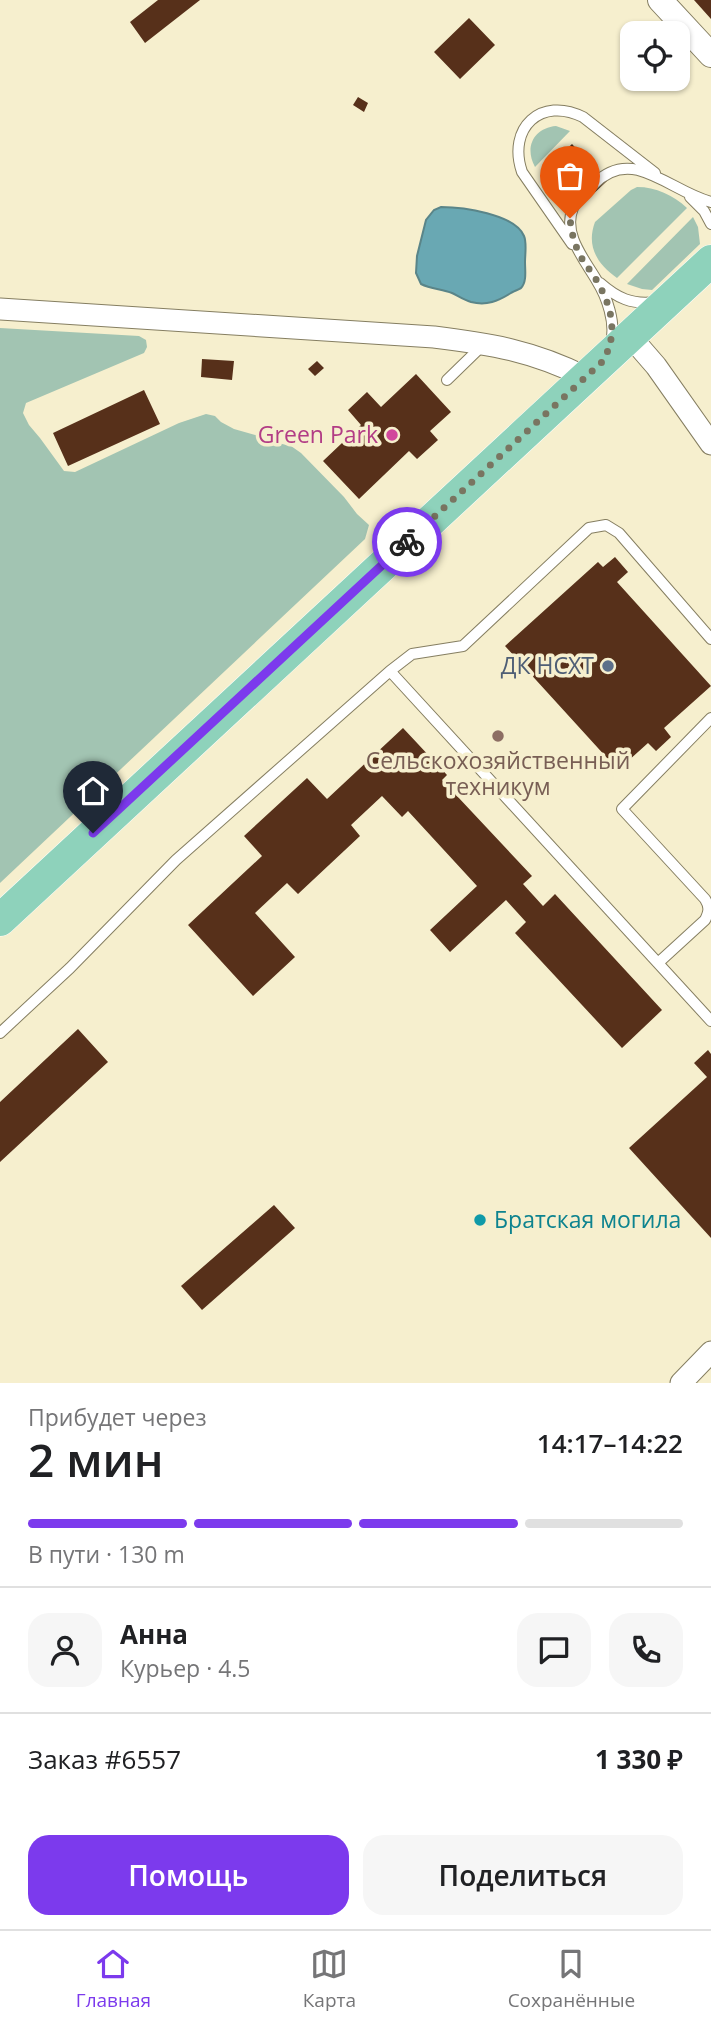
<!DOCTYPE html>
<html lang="ru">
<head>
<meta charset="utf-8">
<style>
  :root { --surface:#fff; --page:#f6f6f6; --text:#202124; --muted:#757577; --line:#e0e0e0; --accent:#7c3aed }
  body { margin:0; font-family:"Open Sans",sans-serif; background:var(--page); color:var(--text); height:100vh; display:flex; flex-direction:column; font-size:26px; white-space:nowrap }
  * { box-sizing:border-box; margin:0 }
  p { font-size:23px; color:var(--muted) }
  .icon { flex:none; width:38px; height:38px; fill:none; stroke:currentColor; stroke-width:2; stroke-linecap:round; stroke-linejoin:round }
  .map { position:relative; height:1383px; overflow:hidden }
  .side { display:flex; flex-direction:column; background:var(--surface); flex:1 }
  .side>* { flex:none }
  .fabs { position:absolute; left:620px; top:21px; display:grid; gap:14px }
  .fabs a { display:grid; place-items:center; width:70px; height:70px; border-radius:14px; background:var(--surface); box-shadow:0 2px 5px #0004; font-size:35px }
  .pin { position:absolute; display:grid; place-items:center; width:60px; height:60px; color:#fff; margin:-72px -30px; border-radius:50% 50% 50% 0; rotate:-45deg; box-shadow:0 0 7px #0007 }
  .pin .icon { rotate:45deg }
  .courier { position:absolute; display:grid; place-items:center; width:70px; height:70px; margin:-35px; border:5px solid #7c3aed; border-radius:50%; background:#fff; color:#222; box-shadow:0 2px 9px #0007 }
  .overview em { font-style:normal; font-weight:600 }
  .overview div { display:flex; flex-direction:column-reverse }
  .overview { display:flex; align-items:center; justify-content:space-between; height:119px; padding:0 28px }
  h1 { font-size:46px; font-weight:600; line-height:52px }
  .bar { display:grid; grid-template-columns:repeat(4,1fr); gap:10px 7px; align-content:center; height:84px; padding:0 28px }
  .bar i { height:9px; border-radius:5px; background:var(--line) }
  .bar .selected { background:var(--accent) }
  .bar p { grid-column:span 4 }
  .line { display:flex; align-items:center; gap:18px; padding:0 28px; border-top:2px solid var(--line) }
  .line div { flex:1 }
  .round { display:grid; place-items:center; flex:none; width:74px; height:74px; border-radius:21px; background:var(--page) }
  .button { display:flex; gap:14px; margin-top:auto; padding:14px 28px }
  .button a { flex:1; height:80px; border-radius:21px; background:var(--accent); color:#fff; font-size:28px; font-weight:600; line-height:80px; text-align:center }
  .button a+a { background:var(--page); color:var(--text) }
  .tab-bar { display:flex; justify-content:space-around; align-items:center; height:98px; border-top:2px solid var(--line); background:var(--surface); font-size:19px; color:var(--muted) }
  .tab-bar a { display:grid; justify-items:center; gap:4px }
  .tab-bar .selected { color:var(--accent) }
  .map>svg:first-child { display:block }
</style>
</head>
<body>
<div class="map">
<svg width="711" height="1383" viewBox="0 0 711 1383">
  <rect width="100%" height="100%" fill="#f6efce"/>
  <path fill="#a2c4b2" d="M556,126l14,5 -35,36c-11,-20 -1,-39 21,-41z
    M637,187c19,0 36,8 50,21l-70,70c-20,-14 -31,-32 -22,-56l36,-32z
    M693,217l5,10 2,17 -48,46 -10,-1 -15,-5z
    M0,328l139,8 7,4 1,7 -3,6 -118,50 -3,10 6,12 11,13 24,33 11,1 104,-49 27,-9 9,2 6,6 13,7 25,7 10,5 22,5 10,7 43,44 13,17 12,11 -4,14 -365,344z"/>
  <path fill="#69a8b3" stroke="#5a8589" stroke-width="2" d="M441,207c21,0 74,7 83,29 3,7 1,18 1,26 0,8 2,20 -4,26 -1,1 -9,4 -10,5 -13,8 -24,13 -40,9 -7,-2 -13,-6 -19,-9 -10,-4 -21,-4 -31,-9l-5,-11 1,-17 9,-36 8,-10z"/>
  <path fill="#57301a" d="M158,0h42l-55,43 -15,-21z
    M694,0h17v19z
    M469,18l26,27 -35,34 -26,-27z
    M358,97l10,6 -4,9 -11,-7z
    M572,144l35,37 -17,16 -35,-37z
    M202,359l32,2 -2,19 -31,-3z
    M317,361l7,7 -9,8 -7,-7z
    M416,374l35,38 -21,19 8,9 -21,19 -8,-8 -50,48 -36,-38 38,-36 -13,-15 19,-18 14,15z
    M144,390l16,34 -92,42 -15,-33z
    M615,557l13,15 -11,10 94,104 -47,42 7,9 -15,14 -8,-8 -30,27 -113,-124 93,-84 5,5z
    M403,728l44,47 -5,5 90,96 -9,8 20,22 12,-12 107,116 -40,38 -107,-115 11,-11 -20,-22 -56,52 -20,-22 47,-44 -69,-75 -6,6 -20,-21 -31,29 9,11 -62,58 -11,-11 -32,30 40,44 -42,39 -65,-71 74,-69 -18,-20 63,-58 20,21z
    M78,1029l30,33 -108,100v-60z
    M708,1050l3,4v184l-82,-90 78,-71 -13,-14z
    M274,1205l21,23 -93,82 -21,-24z"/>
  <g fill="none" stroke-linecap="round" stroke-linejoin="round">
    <defs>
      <path id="service" d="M690,197l14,14 7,13
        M572,244l-50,-72c-15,-44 19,-76 61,-55l72,56
        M600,283c17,15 32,22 55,19
        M611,342c5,-19 -4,-45 -14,-61 -12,-21 -35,-47 -24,-73 4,-10 13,-17 21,-24 12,-12 27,-18 44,-14 26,7 47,25 73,32
        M447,380l36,-35
        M390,671l321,350
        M658,963l47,-43c4,-8 5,-13 0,-21l-83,-90 89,-91
        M0,1033l70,-65 106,-108 214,-189 22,-17 51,-8 126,-118 17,-3 13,8 92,106"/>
      <path id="minor" d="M0,309l434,28c57,7 99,14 151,40
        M630,336l26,30 55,78
        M681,1383l30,-31"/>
      <path id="tertiary" d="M660,0l51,55"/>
      <path id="primary" d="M0,920l711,-659"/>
    </defs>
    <use href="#service" stroke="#857e61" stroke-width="12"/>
    <use href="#minor" stroke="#857e61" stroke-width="23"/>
    <use href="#tertiary" stroke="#857e61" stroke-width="26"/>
    <use href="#primary" stroke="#fff" stroke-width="33"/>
    <use href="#service" stroke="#fff" stroke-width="10"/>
    <use href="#minor" stroke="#fff" stroke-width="21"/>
    <use href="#tertiary" stroke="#fff" stroke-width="24"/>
    <use href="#primary" stroke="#8ed2bb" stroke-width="32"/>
  </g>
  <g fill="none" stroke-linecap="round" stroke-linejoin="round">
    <path stroke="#797561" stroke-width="7" stroke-dasharray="0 12.6" d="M407,542l195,-180c16,-25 11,-53 -4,-79 -5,-10 -13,-18 -18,-28 -6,-11 -9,-25 -10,-37"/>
    <path stroke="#7c3aed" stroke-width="9" d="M93,833l314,-291"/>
  </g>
  <circle fill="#d1479c" stroke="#f6efce" stroke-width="2.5" cx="392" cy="435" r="7"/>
  <circle fill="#5c6f8a" stroke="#f6efce" stroke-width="2.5" cx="608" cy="666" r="7"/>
  <circle fill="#8d6e63" stroke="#f6efce" stroke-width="2.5" cx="498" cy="736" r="7"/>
  <circle fill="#0f9aa8" stroke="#f6efce" stroke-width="2.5" cx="480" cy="1220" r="7"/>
  <g text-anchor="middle" stroke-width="7" stroke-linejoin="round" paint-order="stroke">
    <g font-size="23" fill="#b23c85" stroke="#f6efce" text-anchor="end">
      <text x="378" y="443">Green Park</text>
    </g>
    <g font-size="23" fill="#4e5e75" stroke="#f6efce" text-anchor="end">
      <text x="594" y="674">ДК НСХТ</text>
    </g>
    <g font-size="23" fill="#785e54" stroke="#f6efce">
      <text x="498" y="769">Сельскохозяйственный<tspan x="498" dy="26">техникум</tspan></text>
    </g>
    <g font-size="23" fill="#0d838f" stroke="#f6efce" text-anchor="start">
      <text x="494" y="1228">Братская могила</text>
    </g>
  </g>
</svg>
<div class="fabs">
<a><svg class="icon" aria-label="locate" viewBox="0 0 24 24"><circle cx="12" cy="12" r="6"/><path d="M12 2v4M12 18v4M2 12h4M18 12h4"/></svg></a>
</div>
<div class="pin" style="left:570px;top:218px;background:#ea580c"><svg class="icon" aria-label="bag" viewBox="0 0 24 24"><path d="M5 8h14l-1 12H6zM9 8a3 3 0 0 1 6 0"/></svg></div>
<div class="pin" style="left:93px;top:833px;background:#1f2937"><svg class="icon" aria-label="home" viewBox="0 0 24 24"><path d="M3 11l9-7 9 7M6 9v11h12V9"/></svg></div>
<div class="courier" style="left:407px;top:542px"><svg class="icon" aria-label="bike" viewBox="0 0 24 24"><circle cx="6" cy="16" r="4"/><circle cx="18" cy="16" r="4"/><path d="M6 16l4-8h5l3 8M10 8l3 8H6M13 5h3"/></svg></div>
</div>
<section class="side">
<div class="overview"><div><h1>2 мин</h1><p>Прибудет через</p></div><em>14:17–14:22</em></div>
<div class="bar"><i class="selected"></i><i class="selected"></i><i class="selected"></i><i></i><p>В пути · 130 m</p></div>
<div class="line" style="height:126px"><a class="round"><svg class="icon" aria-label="person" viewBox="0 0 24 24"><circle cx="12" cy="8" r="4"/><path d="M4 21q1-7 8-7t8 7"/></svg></a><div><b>Анна</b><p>Курьер · 4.5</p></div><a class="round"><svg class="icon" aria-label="chat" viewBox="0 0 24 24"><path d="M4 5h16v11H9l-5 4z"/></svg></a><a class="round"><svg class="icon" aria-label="phone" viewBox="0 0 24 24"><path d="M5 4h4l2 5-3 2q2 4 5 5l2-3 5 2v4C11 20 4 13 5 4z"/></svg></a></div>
<div class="line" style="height:91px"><div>Заказ #6557</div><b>1 330 ₽</b></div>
<div class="button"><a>Помощь</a><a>Поделиться</a></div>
</section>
<nav class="tab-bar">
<a class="selected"><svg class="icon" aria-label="home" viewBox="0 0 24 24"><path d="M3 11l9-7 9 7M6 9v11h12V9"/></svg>Главная</a>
<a><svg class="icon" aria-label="map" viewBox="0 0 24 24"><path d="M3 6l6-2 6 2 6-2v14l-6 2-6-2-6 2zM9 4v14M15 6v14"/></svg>Карта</a>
<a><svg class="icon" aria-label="saved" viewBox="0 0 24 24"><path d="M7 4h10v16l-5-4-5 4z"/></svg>Сохранённые</a>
</nav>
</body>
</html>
